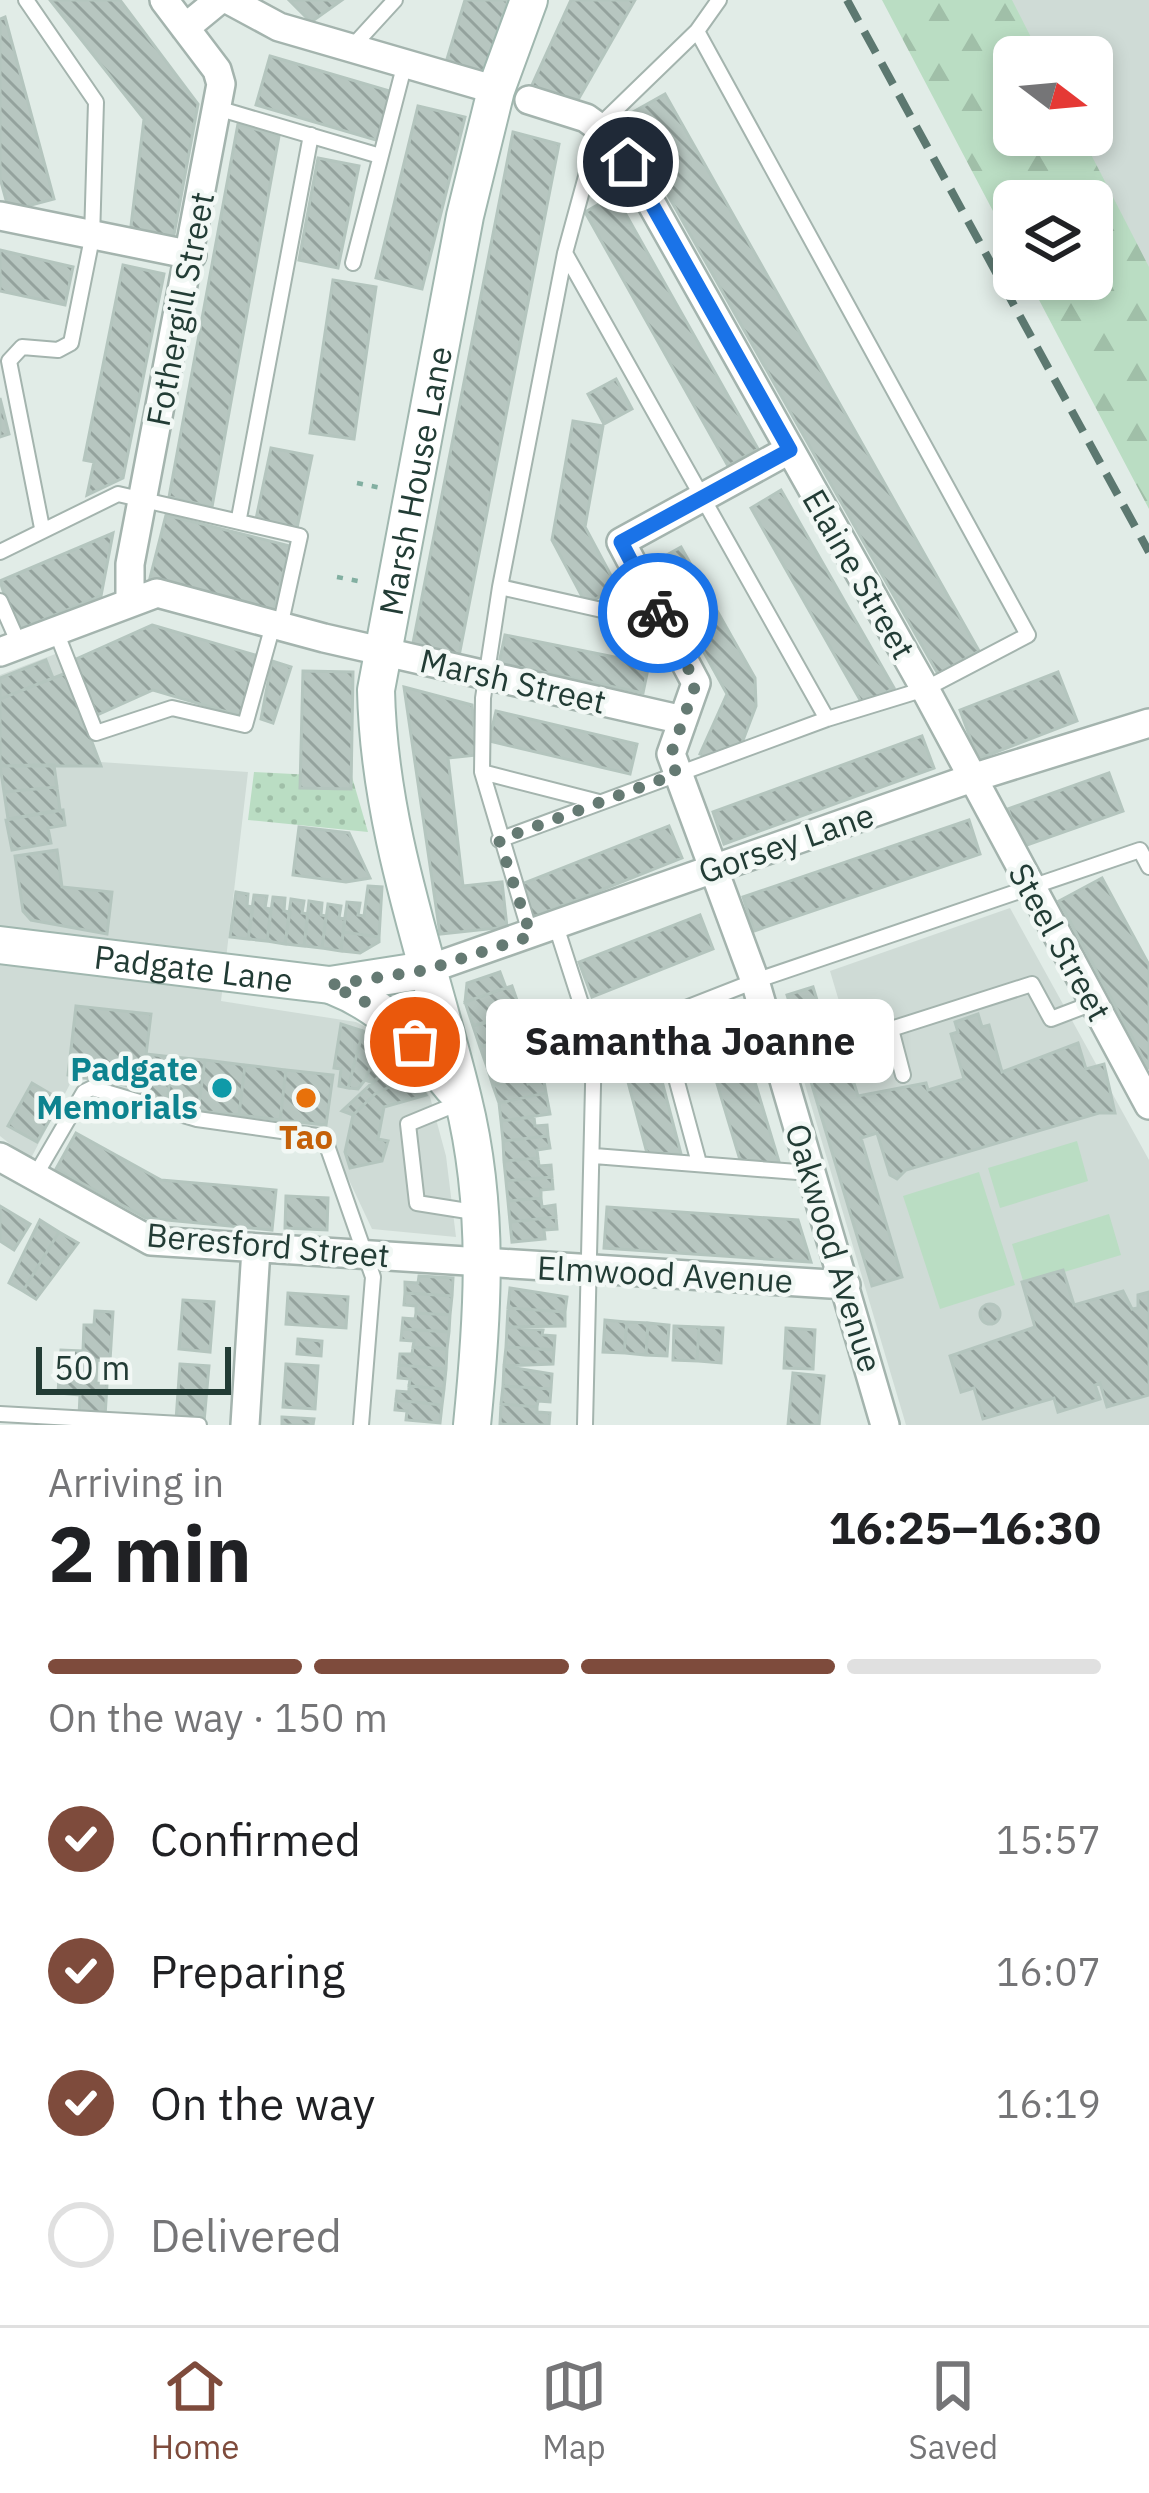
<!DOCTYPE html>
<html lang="en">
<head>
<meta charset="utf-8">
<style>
  :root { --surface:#fff; --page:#f6f6f6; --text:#202124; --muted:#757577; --line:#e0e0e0; --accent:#7e4b3c }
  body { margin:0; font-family:"IBM Plex Sans",sans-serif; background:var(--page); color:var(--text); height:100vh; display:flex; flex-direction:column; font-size:45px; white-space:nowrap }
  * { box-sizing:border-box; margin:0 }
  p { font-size:39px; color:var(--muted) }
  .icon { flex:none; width:66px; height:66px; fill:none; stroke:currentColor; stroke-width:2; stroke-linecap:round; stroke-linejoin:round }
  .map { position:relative; height:1425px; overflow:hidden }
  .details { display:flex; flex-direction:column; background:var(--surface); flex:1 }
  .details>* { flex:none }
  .needle { width:78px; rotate:106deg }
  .fabs { position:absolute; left:993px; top:36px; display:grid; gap:24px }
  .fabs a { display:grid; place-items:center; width:120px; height:120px; border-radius:18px; background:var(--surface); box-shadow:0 6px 18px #0003; font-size:60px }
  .scale { position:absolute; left:36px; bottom:30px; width:195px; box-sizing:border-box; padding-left:12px; border:6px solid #223c35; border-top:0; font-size:33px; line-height:42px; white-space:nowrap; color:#223c35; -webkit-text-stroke:9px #f2f8f5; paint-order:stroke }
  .pin { position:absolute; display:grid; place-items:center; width:102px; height:102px; color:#fff; margin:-51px; border:6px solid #fff; border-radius:50%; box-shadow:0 3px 12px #0007 }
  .courier { position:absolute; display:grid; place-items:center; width:120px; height:120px; margin:-60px; border:9px solid #1a73e8; border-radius:50%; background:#fff; color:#222; box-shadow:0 3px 15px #0007 }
  .bubble { position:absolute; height:84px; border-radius:18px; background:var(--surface); box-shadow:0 6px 18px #0003; font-size:39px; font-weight:700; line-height:84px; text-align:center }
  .summary em { font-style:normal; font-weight:700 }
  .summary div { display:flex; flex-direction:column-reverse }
  .summary { display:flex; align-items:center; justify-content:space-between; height:204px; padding:0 48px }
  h1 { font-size:78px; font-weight:700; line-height:90px }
  .bar { display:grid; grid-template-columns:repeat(4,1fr); gap:18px 12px; align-content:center; height:144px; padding:0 48px }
  .bar i { height:15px; border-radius:9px; background:var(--line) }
  .bar .current { background:var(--accent) }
  .bar p { grid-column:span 4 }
  ol { padding:0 48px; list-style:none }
  li { display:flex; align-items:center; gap:36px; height:132px }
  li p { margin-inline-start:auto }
  li .icon { padding:12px; border-radius:50%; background:var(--accent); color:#fff; stroke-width:4 }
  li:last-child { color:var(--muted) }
  li i { width:66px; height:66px; border:6px solid var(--line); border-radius:50% }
  .menu { display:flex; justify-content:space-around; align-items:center; height:168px; border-top:3px solid var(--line); background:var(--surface); font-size:33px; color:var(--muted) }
  .menu a { display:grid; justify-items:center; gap:6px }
  .menu .current { color:var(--accent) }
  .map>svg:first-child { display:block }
</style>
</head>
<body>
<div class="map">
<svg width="1149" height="1425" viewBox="0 0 1149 1425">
  <defs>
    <pattern id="grass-dots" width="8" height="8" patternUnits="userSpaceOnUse" patternTransform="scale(3)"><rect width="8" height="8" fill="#baddc3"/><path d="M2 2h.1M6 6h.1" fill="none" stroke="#a0bfa8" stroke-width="1.8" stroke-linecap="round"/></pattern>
    <pattern id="forest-firs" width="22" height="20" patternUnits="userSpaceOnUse" patternTransform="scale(3)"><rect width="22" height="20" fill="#baddc3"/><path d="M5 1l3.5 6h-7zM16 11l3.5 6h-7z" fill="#a0bfa8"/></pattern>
    <pattern id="building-back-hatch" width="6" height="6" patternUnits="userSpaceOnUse" patternTransform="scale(3)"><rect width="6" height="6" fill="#b7c6c0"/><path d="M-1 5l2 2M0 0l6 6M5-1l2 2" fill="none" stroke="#94a29d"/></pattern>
  </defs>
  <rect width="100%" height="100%" fill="#e1ece7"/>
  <path fill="#cfdbd6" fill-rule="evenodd" d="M913,0h236v456l-57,-177v-78h-75zM1014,57h78v78h-78z
    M58,653l42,109 148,10 -27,229 135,21 24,12 31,31 19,32 16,59 10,81 -84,-8 -47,-100 -125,-18 -113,-32 -17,5 -40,76 -30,-24v-461z
    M1010,908l139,252v265h-243l-116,-391 54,-16 -14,-47z"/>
  <path fill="url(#grass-dots)" d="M254,772l98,5 16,55 -120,-12z"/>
  <path fill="url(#forest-firs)" d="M882,0h130l29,57h-27v78h67l68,132v242l-121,-230h64v-78h-78v50z"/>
  <path fill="#baddc3" d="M1077,1141l11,40 -88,27 -12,-40z
    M979,1172l36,113 -75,24 -37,-113z
    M1109,1214l12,41 -97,29 -12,-40z"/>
  <path fill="url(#building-back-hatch)" stroke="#b4c5be" stroke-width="3" d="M50,0h70l78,104 -25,136 -43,-6 14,-115z
    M289,0h53l-31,22z
    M465,0h43l-26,79 -38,-10z
    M571,0h64l-60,105 -43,-20z
    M5,17l49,182 -45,12 -9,-33v-159z
    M270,56l123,36 -14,49 -123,-36z
    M665,94l314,557 -41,23 -314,-557z
    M418,106l47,11 -43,172 -46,-11z
    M238,124l41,12 -67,371 -43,-10z
    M513,132l46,12 -100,512 -47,-8z
    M318,158l41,8 -21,102 -39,-8z
    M615,195l143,254 -30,17 -143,-254z
    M0,250l73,17 -8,38 -65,-14z
    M123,265l41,9 -41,204 -36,17 7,-33 -10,-2z
    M333,280l43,7 -22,152 -44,-6z
    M616,379l16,30 -28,15 -16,-30z
    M0,398l9,36 -9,3z
    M573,421l30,5 -18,101 38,71 -17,9 -5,-11 -15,8 -34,-64z
    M271,448l41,8 -15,72 -41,-9z
    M781,490l113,198 -31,17 -112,-197z
    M166,515l124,31 -17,67 -124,-31z
    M113,533l-12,63 -85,35 -16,-50z
    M681,547l74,131 1,28 -16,42 -28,11 -12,-5 27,-60 -73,-132z
    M152,625l110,32 -18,60 -91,-27 -56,25 -23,-55z
    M505,635l144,29 -6,29 -144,-30z
    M46,660l7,18 -53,21v-21z
    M272,661l19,6 -18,56 -12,-4z
    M303,671l50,1 -2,117 -51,-1z
    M1058,672l19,49 -99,38 -18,-49z
    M66,673l35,93h-101v-67z
    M404,687l68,18 5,50 -29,3 15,128 39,-4 5,45 -67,7z
    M496,711l141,33 -7,30 -141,-33z
    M922,736l12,32 -210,76 -11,-32z
    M35,765h19l3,22 -53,5 -4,-26z
    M1109,773l14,38 -102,36 -13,-38z
    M57,787l3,23 -52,9 -4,-27z
    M63,810l2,15 -17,3 3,15 -39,7 -6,-30z
    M969,820l11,34 -226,77 -11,-34z
    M669,826l13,32 -151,60 -12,-33z
    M299,827l50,6 21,45 -24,4 -53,-7z
    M57,850l5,37 50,5 -5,42 -76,-14 -8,-9 -8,-55z
    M1102,878l47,87v104l-90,-168z
    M368,886l14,1 -3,50 -36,-5 4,-30 13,1 -2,12 6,1z
    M236,892l12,2 -1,12 6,1 -5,32 -18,-2z
    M254,895l13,1 -2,12 6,1 -4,32 -19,-2z
    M273,897l12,1 -1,13 6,1 -5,32 -18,-3z
    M291,899l13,2 -2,12 6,1 -4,32 -19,-2z
    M309,901l13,2 -1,12 5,1 -4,32 -18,-2z
    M328,904l13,2 -2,12 6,1 -4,32 -19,-3z
    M700,915l13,34 -121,48 -13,-35z
    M343,932l36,5v5l-19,11 -19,-2z
    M500,972l6,16 -41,14 2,-19z
    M512,986l6,17 -8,3 2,7 -39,13 -8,-24z
    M813,987l11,36 -26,8 -11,-36z
    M76,1006l75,8 -9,74 -74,-13z
    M732,1006l48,159 -40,-5 -43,-143z
    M531,1012l6,16 -57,19 -7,-21z
    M978,1014l4,13 7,-2 13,47 76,-29 8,26 18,-5 11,49h-16l-193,57 -9,9 -7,-4 -13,-42 -16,5 41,139 -30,9 -72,-241 32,-10 10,34 7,-2 9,29 68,-13 2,7 36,-11 -13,-45 7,-2 -3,-10z
    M341,1024l22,7 -15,57 -9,-2 2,-17 -7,-1z
    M363,1031l19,11 -17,38 -7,9 -10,-1z
    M512,1037l2,8 13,-4 3,11 -43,15 -7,-20z
    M382,1042l18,15 -27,26 -8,-3z
    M652,1043l29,111 -34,-1 -27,-101z
    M530,1052l4,11 -12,4 3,8 -32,11 -6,-19z
    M146,1054l27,3 -6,44 -26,-7z
    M173,1057l32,3 -7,51 -31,-10z
    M400,1057l14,18 -39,19 -22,21 -11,-4z
    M205,1060l40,5 -6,50 -41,-4z
    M245,1065l41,5 -6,50 -41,-5z
    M286,1070l47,5 -7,50 -46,-5z
    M414,1075l12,20 -42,12 -6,32 10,2 -6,20 -32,7 -5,-16 8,-37 22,-21z
    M525,1075l3,9 16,-3 2,12 -47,10 -6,-17z
    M32,1083l29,17 -24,42 -29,-16z
    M546,1093l4,21 -49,7 -2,-18z
    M534,1117l1,9 12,-1 1,11 -45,5 -2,-20z
    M76,1133l85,47 115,10 -4,40 -126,-12 -90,-49z
    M548,1136l2,12 -13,2 1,8 -34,3 -1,-20z
    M538,1158l1,8 12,-1 1,12 -46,4 -2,-20z
    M552,1177l1,12 -12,1v8l-33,3 -2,-20z
    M286,1196l42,2 -1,32 -42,-2z
    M541,1198l1,9 13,-2 1,12 -46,5 -2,-21z
    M0,1206l30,18 -16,26 -14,-9z
    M607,1207l191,13 13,42 -207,-14z
    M556,1217l1,12 -13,1 1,9 -33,3 -2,-20z
    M40,1220l19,12 -36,59 -14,-8z
    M59,1232l19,11 -42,56 -13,-8z
    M1063,1270l11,35 49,-14 9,18 6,-1v-13l11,-3v103l-42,12 -7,-24 -5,2 5,14 -42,13 -4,-14 -71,21 -9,-31 -13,4 -11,-36 85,-29 -13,-45z
    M419,1276l34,2 -1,18 -47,-3v-11l13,1z
    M510,1288l57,9 -2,15 -57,-4z
    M288,1293l60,4 -2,31 -60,-4z
    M405,1293l47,3 -2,19 -34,-2v-7l-12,-1z
    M183,1300l31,2 -4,50 -31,-3z
    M980 1314a10 10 0 1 1 20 0a10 10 0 1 1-20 0Z
    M508,1308l57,4v14l-58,1z
    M95,1311l18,1 -3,49 -13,-1 -1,23 11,1 -2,33 -26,-1 1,-21 -22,-2 3,-43 22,1 1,-26h10z
    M416,1313l34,2 -1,17 -47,-3 1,-11 12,1z
    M605,1320l22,2 -3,31 -21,-1z
    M627,1322l21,1 -2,32 -22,-2z
    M648,1323l21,2 -2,31 -21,-1z
    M674,1326l25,1 -2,34 -24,-1z
    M507,1327l36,3 -1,5 13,1 -1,14 -48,-3z
    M699,1327l24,1 -2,35 -24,-2z
    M786,1328l29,2 -2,39 -29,-1z
    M402,1329l47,3 -2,17 -34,-2 1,-6 -13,-1z
    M298,1339l24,2 -1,15 -24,-2z
    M413,1347l34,2 -1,20 -47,-4 1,-11h12z
    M506,1347l48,3 -1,14 -49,2z
    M180,1364l29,2 -5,56 -28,-2z
    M286,1364l32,2 -3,43 -32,-2z
    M399,1365l47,4 -2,20 -35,-3 1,-7 -12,-1z
    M504,1366l48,8 -1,15 -48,-3z
    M793,1373l31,3 -5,49h-31z
    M409,1386l35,3 -2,16 -46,-5 1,-9 12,1z
    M503,1386l48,3 -1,13 -12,-1 -1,6 -36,-3z
    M396,1400l46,5 -2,18 -34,-3 1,-9 -12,-1z
    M501,1404l36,3v5l13,1 -1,12 -49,-1z
    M282,1417l32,2 -1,6h-31z"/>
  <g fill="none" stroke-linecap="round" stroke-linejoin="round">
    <defs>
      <path id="lane" d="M26,0l70,102 -4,136 -21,105 -13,7 -36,-3 -13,14 33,167
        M697,31l22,-31
        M352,47l43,-47
        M217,108l163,48
        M565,253l262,466
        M353,263l52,-200
        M239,518l72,-383
        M0,552l118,-58 182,42 -20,91
        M500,587l164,37
        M0,601l19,43
        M55,629l41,104 76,-25 73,17 28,-100
        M482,772l117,30
        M499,840l328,-121 98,-30 103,-54 -331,-604 -97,94 -35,128 -65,334 -17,111 -1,74 49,164
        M556,926l38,118 -9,381
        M660,1019l39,144
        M594,1044l161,-63 385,-131 9,17
        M903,1075l-12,-46 141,-45 19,35 42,-16
        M459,1103l-51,21 9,79 63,10
        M594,1156l216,17
        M35,1176l49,-84 8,-4 105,31 127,18 49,140 -12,148
        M0,1414l199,11"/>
      <path id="street" d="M229,0l50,27 217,63
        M185,28l34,-28
        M529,100l57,18 29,21 310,550 224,416
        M0,216l192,39
        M789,450l-168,92 75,141 -25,71 84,227 130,444
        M130,599v-35l91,-480 -4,-14 -53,-70
        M0,652l157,-59 167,45 359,82
        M426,970l546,-192 177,-55
        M0,1157l151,84 695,44
        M245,1425l11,-176"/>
      <g id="secondary">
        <path id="s1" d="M0,945l330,40 96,-15"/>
        <path d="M333,986c54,21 85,59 120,102"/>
        <path id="s2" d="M472,1425c11,-110 18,-217 -9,-326 -33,-136 -84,-267 -87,-409l89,-474 31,-126 33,-90"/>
      </g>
    </defs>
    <use href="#lane" stroke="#a4b4ae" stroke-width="18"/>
    <use href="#street" stroke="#a4b4ae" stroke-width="32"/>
    <use href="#secondary" stroke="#a0b7af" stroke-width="40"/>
    <path stroke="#82afa1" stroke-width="4.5" stroke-dasharray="6 9" stroke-linecap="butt" d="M357,483l24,5
      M337,577l26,5"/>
    <use href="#lane" stroke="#fff" stroke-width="14"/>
    <use href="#street" stroke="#fff" stroke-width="27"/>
    <use href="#secondary" stroke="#fff" stroke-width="36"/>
    <path stroke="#5c7870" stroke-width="8" stroke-dasharray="24 12" stroke-linecap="butt" d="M847,0l302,552"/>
  </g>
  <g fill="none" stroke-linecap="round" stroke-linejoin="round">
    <path stroke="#657a73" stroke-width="12" stroke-dasharray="0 21.6" d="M415,1042l-39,-35 -46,-22 96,-15 105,-34 -32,-96 177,-66 -5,-20 25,-71 -38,-70"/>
    <path stroke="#1a73e8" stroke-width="15" d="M628,162l162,288 -169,92 37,71"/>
  </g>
  <circle fill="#0f9aa8" stroke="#f2f8f5" stroke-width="4.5" cx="222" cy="1088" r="12"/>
  <circle fill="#e8710a" stroke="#f2f8f5" stroke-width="4.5" cx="306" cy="1098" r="12"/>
  <g text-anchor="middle" stroke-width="9" stroke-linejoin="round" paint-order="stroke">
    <g font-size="33" fill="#223c35" stroke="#f2f8f5">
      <text transform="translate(180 309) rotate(-79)" y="12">Fothergill Street</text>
      <text dy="12" stroke="none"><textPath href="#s2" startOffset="960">Marsh House Lane</textPath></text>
      <text transform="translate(859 574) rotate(60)" y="12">Elaine Street</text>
      <text transform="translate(513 681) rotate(13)" y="12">Marsh Street</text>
      <text transform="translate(786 843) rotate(-19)" y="12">Gorsey Lane</text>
      <text transform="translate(1060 942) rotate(61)" y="12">Steel Street</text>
      <text dy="12" stroke="none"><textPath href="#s1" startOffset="195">Padgate Lane</textPath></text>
      <text transform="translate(268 1245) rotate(5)" y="12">Beresford Street</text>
      <text transform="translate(834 1248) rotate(73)" y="12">Oakwood Avenue</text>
      <text transform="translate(665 1274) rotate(3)" y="12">Elmwood Avenue</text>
    </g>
    <g font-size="33" font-weight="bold" fill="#0d838f" stroke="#f2f8f5" text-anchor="end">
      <text x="198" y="1081">Padgate<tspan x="198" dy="38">Memorials</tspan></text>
    </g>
    <g font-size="33" font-weight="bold" fill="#c56008" stroke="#f2f8f5">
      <text x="306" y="1149">Tao</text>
    </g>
  </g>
</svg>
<div class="fabs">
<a><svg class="needle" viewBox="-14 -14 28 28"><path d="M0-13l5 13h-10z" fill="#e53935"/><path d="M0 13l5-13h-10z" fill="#757577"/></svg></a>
<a><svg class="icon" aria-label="layers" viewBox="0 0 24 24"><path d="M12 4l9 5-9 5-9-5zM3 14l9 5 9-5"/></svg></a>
</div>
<div class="scale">50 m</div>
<div class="pin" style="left:415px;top:1042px;background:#ea580c"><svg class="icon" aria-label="bag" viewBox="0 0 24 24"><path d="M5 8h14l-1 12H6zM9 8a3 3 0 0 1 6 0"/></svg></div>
<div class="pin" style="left:628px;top:162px;background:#1f2937"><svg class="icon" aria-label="home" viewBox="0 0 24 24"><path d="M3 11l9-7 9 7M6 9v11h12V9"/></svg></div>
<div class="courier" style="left:658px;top:613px"><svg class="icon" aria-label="bike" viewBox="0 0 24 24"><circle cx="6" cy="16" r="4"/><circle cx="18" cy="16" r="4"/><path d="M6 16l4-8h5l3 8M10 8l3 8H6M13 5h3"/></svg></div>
<div class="bubble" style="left:486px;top:999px;width:408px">Samantha Joanne</div>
</div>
<section class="details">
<div class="summary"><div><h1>2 min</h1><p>Arriving in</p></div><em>16:25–16:30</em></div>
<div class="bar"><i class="current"></i><i class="current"></i><i class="current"></i><i></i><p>On the way · 150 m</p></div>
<ol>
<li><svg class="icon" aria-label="check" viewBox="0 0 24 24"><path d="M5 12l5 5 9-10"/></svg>Confirmed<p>15:57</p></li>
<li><svg class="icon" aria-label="check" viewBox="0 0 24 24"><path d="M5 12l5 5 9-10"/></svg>Preparing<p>16:07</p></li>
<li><svg class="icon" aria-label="check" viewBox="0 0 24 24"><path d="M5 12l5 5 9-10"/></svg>On the way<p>16:19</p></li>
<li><i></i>Delivered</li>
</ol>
</section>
<nav class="menu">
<a class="current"><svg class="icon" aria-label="home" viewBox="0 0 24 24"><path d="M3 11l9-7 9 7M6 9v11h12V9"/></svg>Home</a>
<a><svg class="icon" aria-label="map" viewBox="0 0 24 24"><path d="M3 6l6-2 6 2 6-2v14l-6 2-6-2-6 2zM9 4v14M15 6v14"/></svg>Map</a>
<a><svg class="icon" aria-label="saved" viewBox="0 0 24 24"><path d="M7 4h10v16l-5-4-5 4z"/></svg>Saved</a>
</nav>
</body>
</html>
